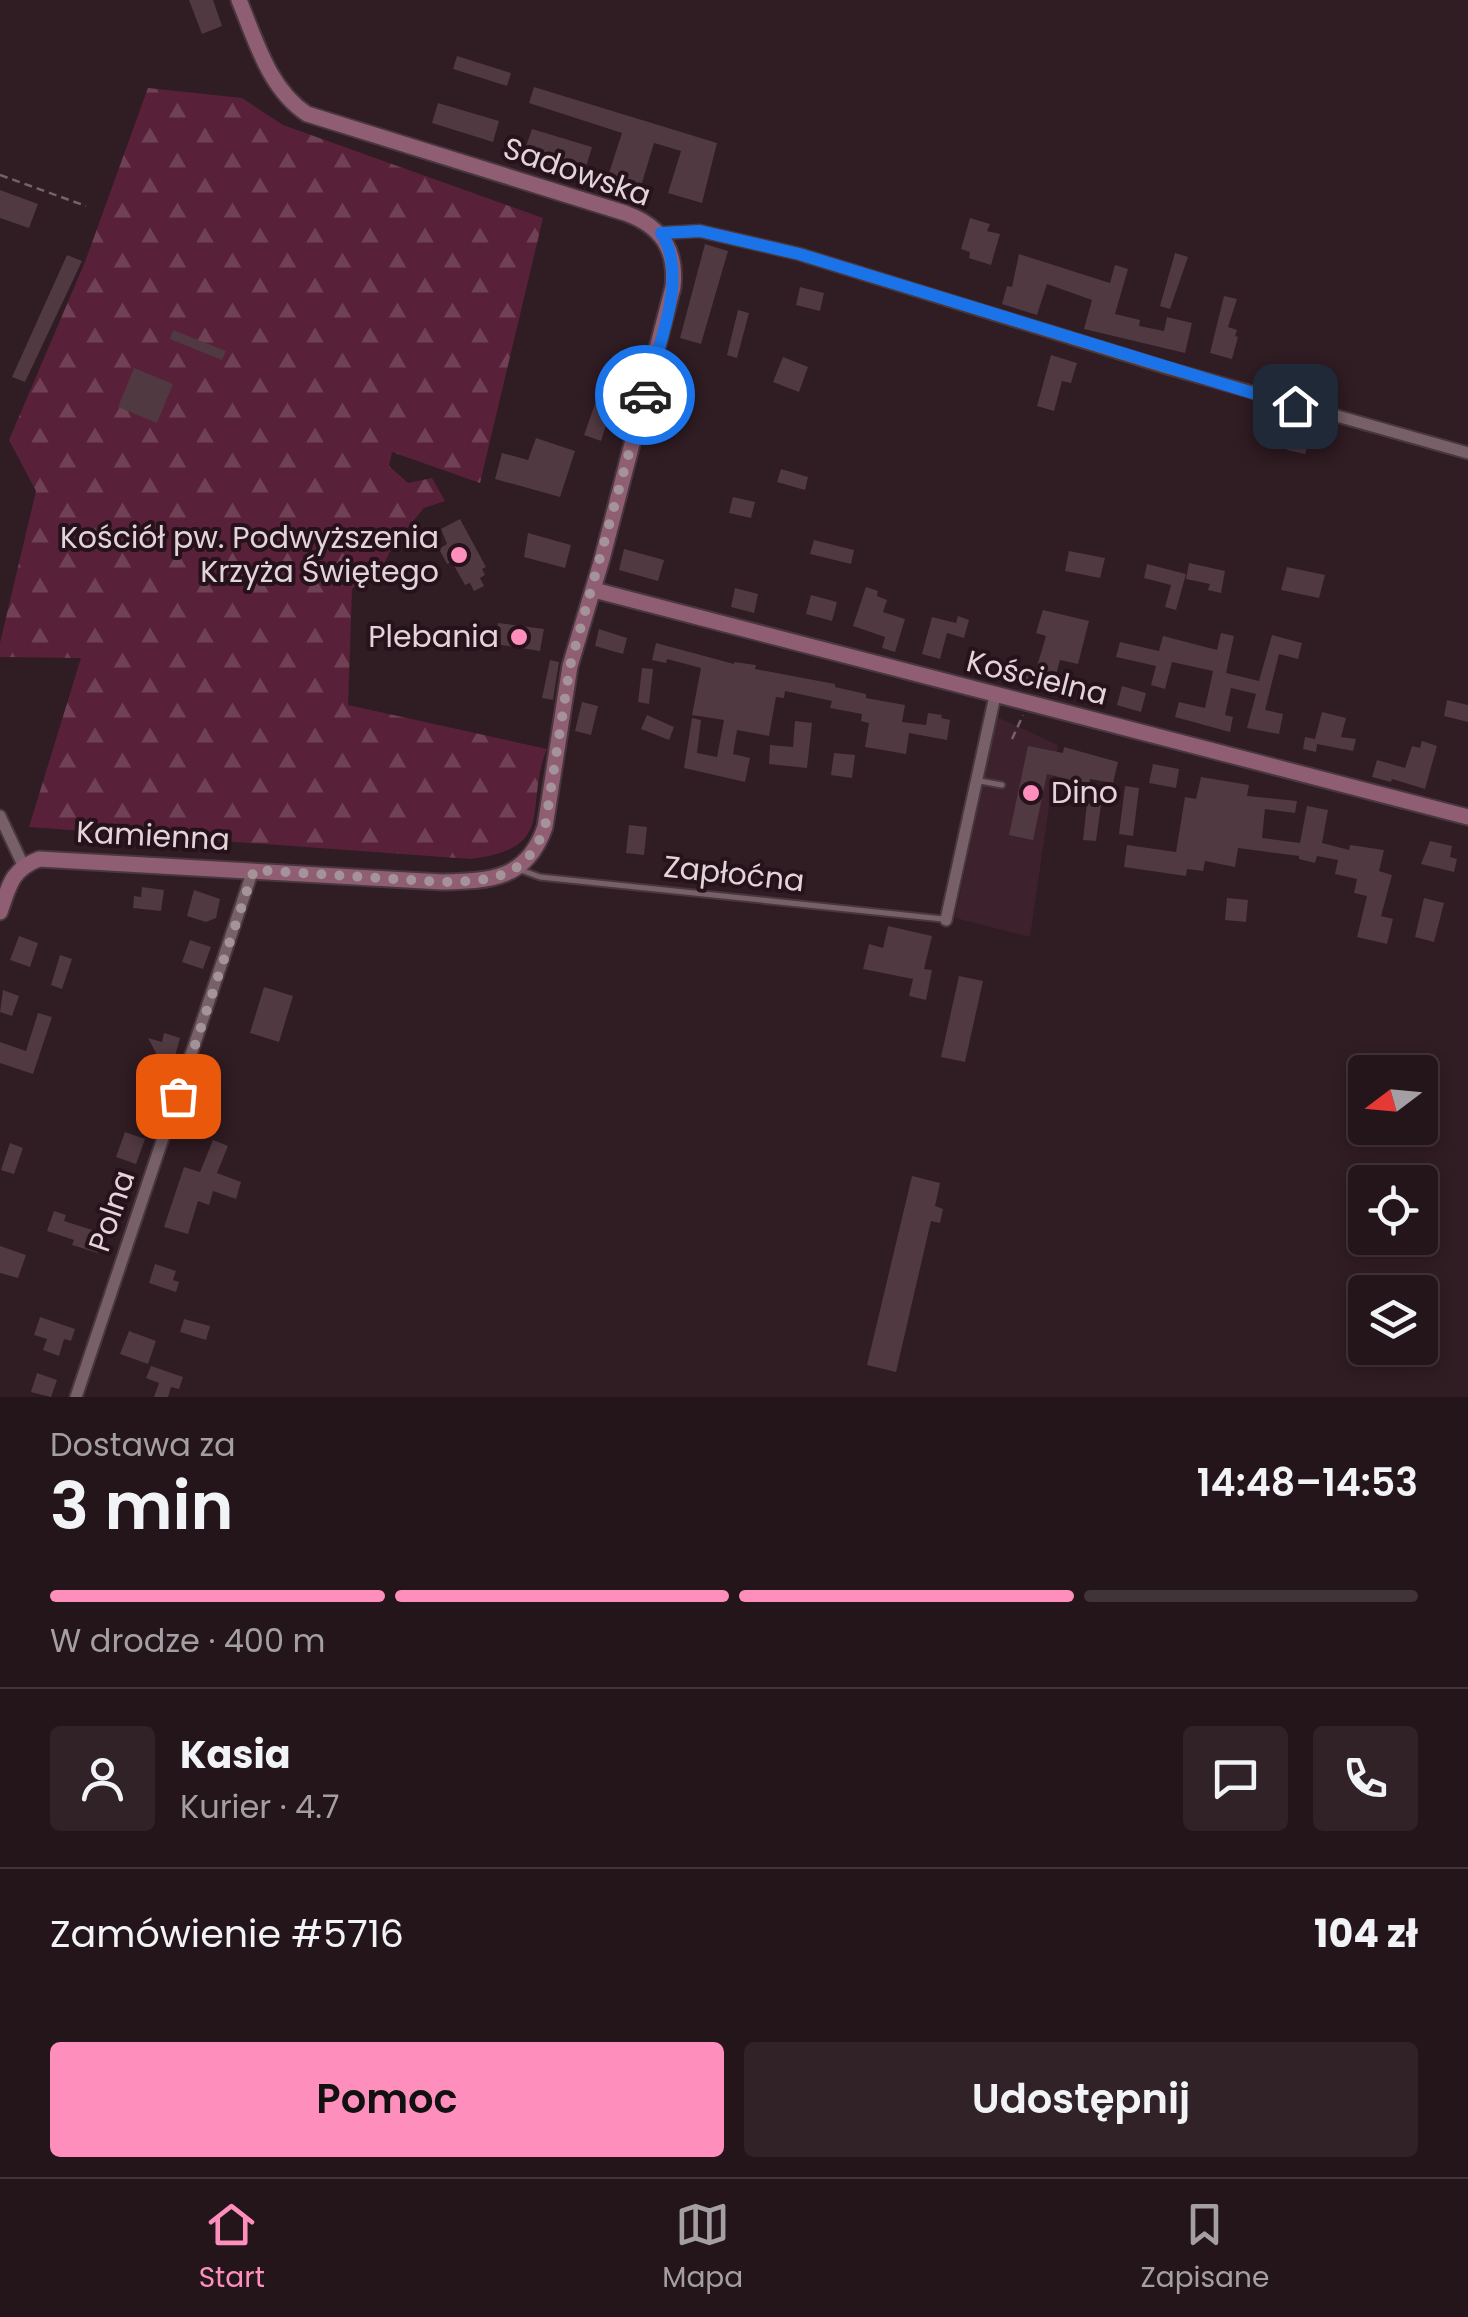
<!DOCTYPE html>
<html lang="pl">
<head>
<meta charset="utf-8">
<style>
  :root { --surface:#24151a; --page:#302227; --text:#f1f3f6; --muted:#a39fa2; --line:#413439; --accent:#fe8ebc }
  body { margin:0; font-family:Poppins,sans-serif; background:var(--page); color:var(--text); height:100vh; display:flex; flex-direction:column; font-size:38px; white-space:nowrap }
  * { box-sizing:border-box; margin:0 }
  p { font-size:32px; color:var(--muted) }
  .icon { flex:none; width:55px; height:55px; fill:none; stroke:currentColor; stroke-width:2; stroke-linecap:round; stroke-linejoin:round }
  .map { position:relative; height:1397px; overflow:hidden }
  .side { display:flex; flex-direction:column; background:var(--surface); flex:1 }
  .side>* { flex:none }
  .needle { width:65px; rotate:254deg }
  .tools { position:absolute; left:1348px; top:1055px; display:grid; gap:20px }
  .tools a { display:grid; place-items:center; width:90px; height:90px; border-radius:10px; background:var(--surface); box-shadow:0 5px 15px #0003,0 0 0 2px var(--line); font-size:50px }
  .pin { position:absolute; display:grid; place-items:center; width:85px; height:85px; color:#fff; margin:-42px; border-radius:20px; box-shadow:0 5px 15px #0006 }
  .courier { position:absolute; display:grid; place-items:center; width:100px; height:100px; margin:-50px; border:8px solid #1a73e8; border-radius:50%; background:#fff; color:#222; box-shadow:0 2px 12px #0007 }
  .overview em { font-style:normal; font-weight:600 }
  .overview div { display:flex; flex-direction:column-reverse }
  .overview { display:flex; align-items:center; justify-content:space-between; height:170px; padding:0 50px }
  h1 { font-size:65px; font-weight:600; line-height:75px }
  .bar { display:grid; grid-template-columns:repeat(4,1fr); gap:15px 10px; align-content:center; height:120px; padding:0 50px }
  .bar i { height:12px; border-radius:8px; background:var(--line) }
  .bar .current { background:var(--accent) }
  .bar p { grid-column:span 4 }
  .line { display:flex; align-items:center; gap:25px; padding:0 50px; border-top:2px solid var(--line) }
  .line div { flex:1 }
  .round { display:grid; place-items:center; flex:none; width:105px; height:105px; border-radius:10px; background:var(--page) }
  .action { display:flex; gap:20px; margin-top:auto; padding:20px 50px }
  .action a { flex:1; height:115px; border-radius:10px; background:var(--accent); color:#111; font-size:40px; font-weight:600; line-height:115px; text-align:center }
  .action a+a { background:var(--page); color:var(--text) }
  .tab-bar { display:flex; justify-content:space-around; align-items:center; height:140px; border-top:2px solid var(--line); background:var(--surface); font-size:28px; color:var(--muted) }
  .tab-bar a { display:grid; justify-items:center; gap:5px }
  .tab-bar .current { color:var(--accent) }
  .map>svg:first-child { display:block }
</style>
</head>
<body>
<div class="map">
<svg width="1468" height="1397" viewBox="0 0 1468 1397">
  <defs>
    <pattern id="forest-firs" width="22" height="20" patternUnits="userSpaceOnUse" patternTransform="scale(2.5)"><rect width="22" height="20" fill="#582139"/><path d="M5 1l3.5 6h-7zM16 11l3.5 6h-7z" fill="#704055"/></pattern>
  </defs>
  <rect width="100%" height="100%" fill="#301c23"/>
  <path fill="#3d222d" d="M997,717l61,28 -28,192 -75,-19z"/>
  <path fill="url(#forest-firs)" d="M148,88l94,10 41,27 260,93 -63,265 -88,-31 -3,14 19,17 24,-5 13,23 -21,7 -31,37 -11,23 -30,21 -4,116 199,44c-24,58 12,99 -76,110l-442,-32 52,-169 -81,-1v-14l36,-152 -27,-51 76,-178z"/>
  <path fill="#503941" d="M189,0h24l9,26 -20,8z
    M457,56l54,17 -4,13 -54,-17z
    M534,87l183,56 -15,60 -34,-10 13,-42 -27,-8 -13,43 -33,-10 14,-43 -93,-30z
    M438,103l61,18 -6,21 -61,-19z
    M532,129l60,18 -7,23 -61,-18z
    M0,190l38,14 -9,24 -29,-10z
    M970,218l20,6 -3,7 13,3 -9,31 -22,-7 1,-6 -9,-3z
    M705,244l23,7 -27,93 -21,-6z
    M1175,253l13,4 -18,52 -10,-3z
    M1019,254l91,29 5,-18 13,4 -13,45 25,6 -1,6 25,5 3,-14 25,6 -7,30 -101,-24 8,-29 -45,-16 -10,31 -35,-11 5,-18 5,1z
    M67,255l15,6 -57,121 -13,-5z
    M800,287l24,6 -4,18 -24,-6z
    M1224,296l13,3 -9,28 9,3 -2,6 3,1 -6,22 -22,-6z
    M738,310l11,3 -12,45 -10,-3z
    M173,330l53,21 -4,9 -52,-21z
    M1051,355l26,8 -6,20 -9,-2 -8,30 -17,-5z
    M783,357l25,10 -9,25 -26,-10z
    M134,368l39,16 -16,39 -39,-16z
    M596,401l16,5 -11,35 -17,-6z
    M1293,426l18,4 -6,24 -18,-4z
    M536,438l39,13 -15,46 -65,-18 7,-26 26,7z
    M781,469l27,8 -3,13 -28,-8z
    M733,497l22,5 -4,16 -22,-5z
    M460,519l26,48 -4,2 3,6 -5,3 4,8 -10,5 -4,-8 -5,2 -13,-23 -5,2 -8,-15 8,-5 -6,-15z
    M528,533l43,12 -6,23 -41,-11z
    M814,540l40,10 -3,14 -41,-10z
    M624,549l40,11 -6,21 -39,-11z
    M1069,551l36,7 -5,20 -35,-7z
    M1189,563l36,8 -4,22 -13,-3 2,-6 -24,-5z
    M1147,564l39,10 -10,36 -11,-3 6,-22 -27,-7z
    M1287,567l38,8 -6,23 -38,-8z
    M866,587l12,4 -1,5 10,4 -4,12 22,7 -10,33 -13,-4 3,-11 -32,-11z
    M735,588l23,6 -4,19 -23,-6z
    M811,595l26,7 -5,19 -26,-7z
    M1043,610l46,11 -11,43 -18,-4 -8,29 -57,-15 4,-12 36,11 11,-37 -10,-3z
    M958,616l11,4 -5,18 -17,-5 -7,26 -18,-5 10,-37 24,6z
    M498,623l46,6 -4,22 -45,-7z
    M599,629l28,9 -4,16 -28,-8z
    M1221,633l13,3 -8,37 33,8 13,-46 30,8 -4,16 -19,-5 -14,56 18,4 -4,20 -32,-6 9,-34 -25,-6 -6,27 8,2 -3,15 -55,-15 4,-15 26,6 8,-37 -41,-9 -7,27 -14,-4 5,-19 -40,-9 4,-15 39,9 4,-15 54,14z
    M656,643l78,21v-2l22,3 -1,4 80,15v3l31,7v4l39,7 -3,17 24,3 2,-12 14,2 -1,3 9,2 -3,20 -38,-7 -3,21 -41,-7 4,-24 -8,-2 1,-7 -32,-6 2,-7 -47,-10 -1,7 -8,-1 -7,39 -32,-6 -4,24 17,4 -5,24 -61,-14 8,-50 9,2 -4,33 20,4 7,-37 -32,-5 9,-47 -34,-9 -1,4 -14,-3z
    M550,660l9,2 -6,38 -11,-2z
    M642,668l11,1 -4,35 -11,-2z
    M1122,686l24,7 -5,19 -24,-7z
    M1447,700l21,5v17l-24,-6z
    M582,702l16,4 -7,29 -16,-4z
    M1322,712l24,6 -5,19 15,2 -3,12 -36,-7 -1,8 -13,-3 2,-12 10,2z
    M647,715l27,12 -5,13 -28,-11z
    M795,721l17,2 -5,45 -38,-4 1,-19 23,2z
    M1422,741l15,5 -12,43 -33,-10 -1,3 -19,-5 5,-17 28,8 7,-22 8,2z
    M1028,746l35,7 1,-6 54,15 -5,21 -23,-4 -3,28 -11,-1 3,-24 -32,-8 -14,66 -24,-5z
    M834,753l21,2 -3,23 -21,-3z
    M1153,764l26,5 -3,19 -27,-5z
    M1201,777l48,8 -2,11 50,5 -2,12 -30,-4 -3,29 38,5 7,-37 21,4 -6,33 27,7 1,-5 34,5 -5,21 13,4 -11,41 12,3 -6,25 -30,-7 10,-41 -13,-3 3,-14 -22,-5 3,-14 -21,-4 -2,7 -16,-4v-3l-61,-8 -3,19 -30,-6 -2,10 -16,-2 -1,7 -62,-9 3,-22 49,7 9,-55 11,2z
    M1125,786l14,2 -6,48 -14,-2z
    M1087,803l14,2 -5,36 -13,-1z
    M629,825l18,2 -3,28 -18,-2z
    M1430,841l22,5 -2,11 7,2 -3,13 -33,-8z
    M142,887l22,3 -3,21 -28,-3 1,-12 7,1z
    M194,890l26,9 -4,19 -10,4 -19,-6z
    M1227,898l21,2 -2,22 -21,-2z
    M1424,898l20,5 -10,39 -19,-5z
    M888,926l44,10 -8,33 8,1 -6,30 -17,-4 4,-17 -50,-10 6,-25 14,4z
    M19,936l19,7 -8,24 -20,-7z
    M190,940l21,7 -8,22 -21,-7z
    M60,955l12,4 -10,30 -11,-4z
    M959,976l24,5 -18,81 -24,-5z
    M264,987l29,9 -14,46 -29,-9z
    M3,990l16,6 -7,20 -12,-4z
    M38,1013l14,4 -19,57 -33,-11v-21l26,9z
    M164,1033l16,5 -6,22 -17,-5 -9,-17 14,4z
    M125,1132l20,7 -9,25 -20,-7z
    M213,1140l15,6 -11,27 24,9 -5,17 -23,-8 -4,14 -11,-4 -10,33 -24,-7 20,-60 16,5z
    M10,1143l13,5 -9,26 -13,-4z
    M912,1176l28,7 -5,23 8,3 -3,14 -9,-2 -35,151 -29,-7z
    M54,1211l12,4 -2,6 41,13 -7,19 -26,-8 2,-5 -27,-9z
    M0,1246l26,9 -8,23 -18,-5z
    M155,1264l21,7 -3,9 6,2 -3,10 -27,-9z
    M40,1317l35,12 -4,12 -7,-2 -5,17 -16,-6 4,-11 -13,-4z
    M184,1319l26,7 -4,14 -26,-8z
    M129,1331l27,10 -8,23 -28,-10z
    M151,1366l32,11 -4,12 -8,-2 -3,10h-14l5,-14 -13,-5z
    M37,1373l20,7 -6,17 -20,-5z"/>
  <g fill="none" stroke-linecap="round" stroke-linejoin="round">
    <defs>
      <path id="lane" d="M980,781l22,4
        M518,869l22,8 403,42"/>
      <path id="street" d="M661,233l39,-2 99,23 368,114 301,85
        M0,816l23,49
        M946,920l49,-224
        M76,1397l177,-527"/>
      <path id="secondary" d="M594,590l874,227
        M0,912c9,-26 11,-42 39,-53l403,23c50,-1 85,-3 103,-55l25,-161 32,-107 71,-272c4,-38 -12,-61 -48,-74l-318,-99c-38,-25 -51,-73 -68,-114"/>
    </defs>
    <use href="#lane" stroke="#48373e" stroke-width="9"/>
    <use href="#street" stroke="#48373e" stroke-width="15"/>
    <use href="#secondary" stroke="#48373e" stroke-width="19"/>
    <path stroke="#746269" stroke-width="2.5" stroke-dasharray="8 5" stroke-linecap="butt" d="M0,175l86,31
      M1012,739l11,-24"/>
    <use href="#lane" stroke="#786068" stroke-width="5"/>
    <use href="#street" stroke="#786068" stroke-width="11"/>
    <use href="#secondary" stroke="#905e72" stroke-width="15"/>
  </g>
  <g fill="none" stroke-linecap="round" stroke-linejoin="round">
    <path stroke="#a49499" stroke-width="10" stroke-dasharray="0 18" d="M178,1096l76,-226 188,12c50,-1 84,-3 103,-55l25,-161 75,-271"/>
    <path stroke="#1a73e8" stroke-width="12" d="M645,395c12,-46 45,-119 16,-162l39,-2 99,23 496,152"/>
  </g>
  <g fill="#fe8ebc" stroke="#26121a" stroke-width="4">
    <circle cx="459" cy="555" r="10"/>
    <circle cx="519" cy="637" r="10"/>
    <circle cx="1031" cy="793" r="10"/>
  </g>
  <g text-anchor="middle" stroke-width="8" stroke-linejoin="round" paint-order="stroke">
    <g font-size="30" fill="#e2d4d9" stroke="#26121a">
      <text transform="translate(577 172) rotate(19)" y="10">Sadowska</text>
      <text transform="translate(1037 678) rotate(14)" y="10">Kościelna</text>
      <text transform="translate(153 836) rotate(3)" y="10">Kamienna</text>
      <text transform="translate(734 874) rotate(6)" y="10">Zapłoćna</text>
      <text transform="translate(112 1211) rotate(-71)" y="10">Polna</text>
    </g>
    <g font-size="30" fill="#e2d4d9" stroke="#26121a" text-anchor="end">
      <text x="439" y="548">Kościół pw. Podwyższenia<tspan x="439" dy="34">Krzyża Świętego</tspan></text>
      <text x="499" y="647">Plebania</text>
      <text x="1051" y="803" text-anchor="start">Dino</text>
    </g>
  </g>
</svg>
<div class="tools">
<a><svg class="needle" viewBox="-14 -14 28 28"><path d="M0-13l5 13h-10z" fill="#e53935"/><path d="M0 13l5-13h-10z" fill="#a39fa2"/></svg></a>
<a><svg class="icon" aria-label="locate" viewBox="0 0 24 24"><circle cx="12" cy="12" r="6"/><path d="M12 2v4M12 18v4M2 12h4M18 12h4"/></svg></a>
<a><svg class="icon" aria-label="layers" viewBox="0 0 24 24"><path d="M12 4l9 5-9 5-9-5zM3 14l9 5 9-5"/></svg></a>
</div>
<div class="pin" style="left:178px;top:1096px;background:#ea580c"><svg class="icon" aria-label="bag" viewBox="0 0 24 24"><path d="M5 8h14l-1 12H6zM9 8a3 3 0 0 1 6 0"/></svg></div>
<div class="pin" style="left:1295px;top:406px;background:#1f2937"><svg class="icon" aria-label="home" viewBox="0 0 24 24"><path d="M3 11l9-7 9 7M6 9v11h12V9"/></svg></div>
<div class="courier" style="left:645px;top:395px"><svg class="icon" aria-label="car" viewBox="0 0 24 24"><path d="M5 17H2v-5l4-1 3-4h7l3 4 3 1v5h-3M9 17h6M6 11h13"/><circle cx="7" cy="17" r="2"/><circle cx="17" cy="17" r="2"/></svg></div>
</div>
<section class="side">
<div class="overview"><div><h1>3 min</h1><p>Dostawa za</p></div><em>14:48–14:53</em></div>
<div class="bar"><i class="current"></i><i class="current"></i><i class="current"></i><i></i><p>W drodze · 400 m</p></div>
<div class="line" style="height:180px"><a class="round"><svg class="icon" aria-label="person" viewBox="0 0 24 24"><circle cx="12" cy="8" r="4"/><path d="M4 21q1-7 8-7t8 7"/></svg></a><div><b>Kasia</b><p>Kurier · 4.7</p></div><a class="round"><svg class="icon" aria-label="chat" viewBox="0 0 24 24"><path d="M4 5h16v11H9l-5 4z"/></svg></a><a class="round"><svg class="icon" aria-label="phone" viewBox="0 0 24 24"><path d="M5 4h4l2 5-3 2q2 4 5 5l2-3 5 2v4C11 20 4 13 5 4z"/></svg></a></div>
<div class="line" style="height:130px"><div>Zamówienie #5716</div><b>104 zł</b></div>
<div class="action"><a>Pomoc</a><a>Udostępnij</a></div>
</section>
<nav class="tab-bar">
<a class="current"><svg class="icon" aria-label="home" viewBox="0 0 24 24"><path d="M3 11l9-7 9 7M6 9v11h12V9"/></svg>Start</a>
<a><svg class="icon" aria-label="map" viewBox="0 0 24 24"><path d="M3 6l6-2 6 2 6-2v14l-6 2-6-2-6 2zM9 4v14M15 6v14"/></svg>Mapa</a>
<a><svg class="icon" aria-label="saved" viewBox="0 0 24 24"><path d="M7 4h10v16l-5-4-5 4z"/></svg>Zapisane</a>
</nav>
</body>
</html>
